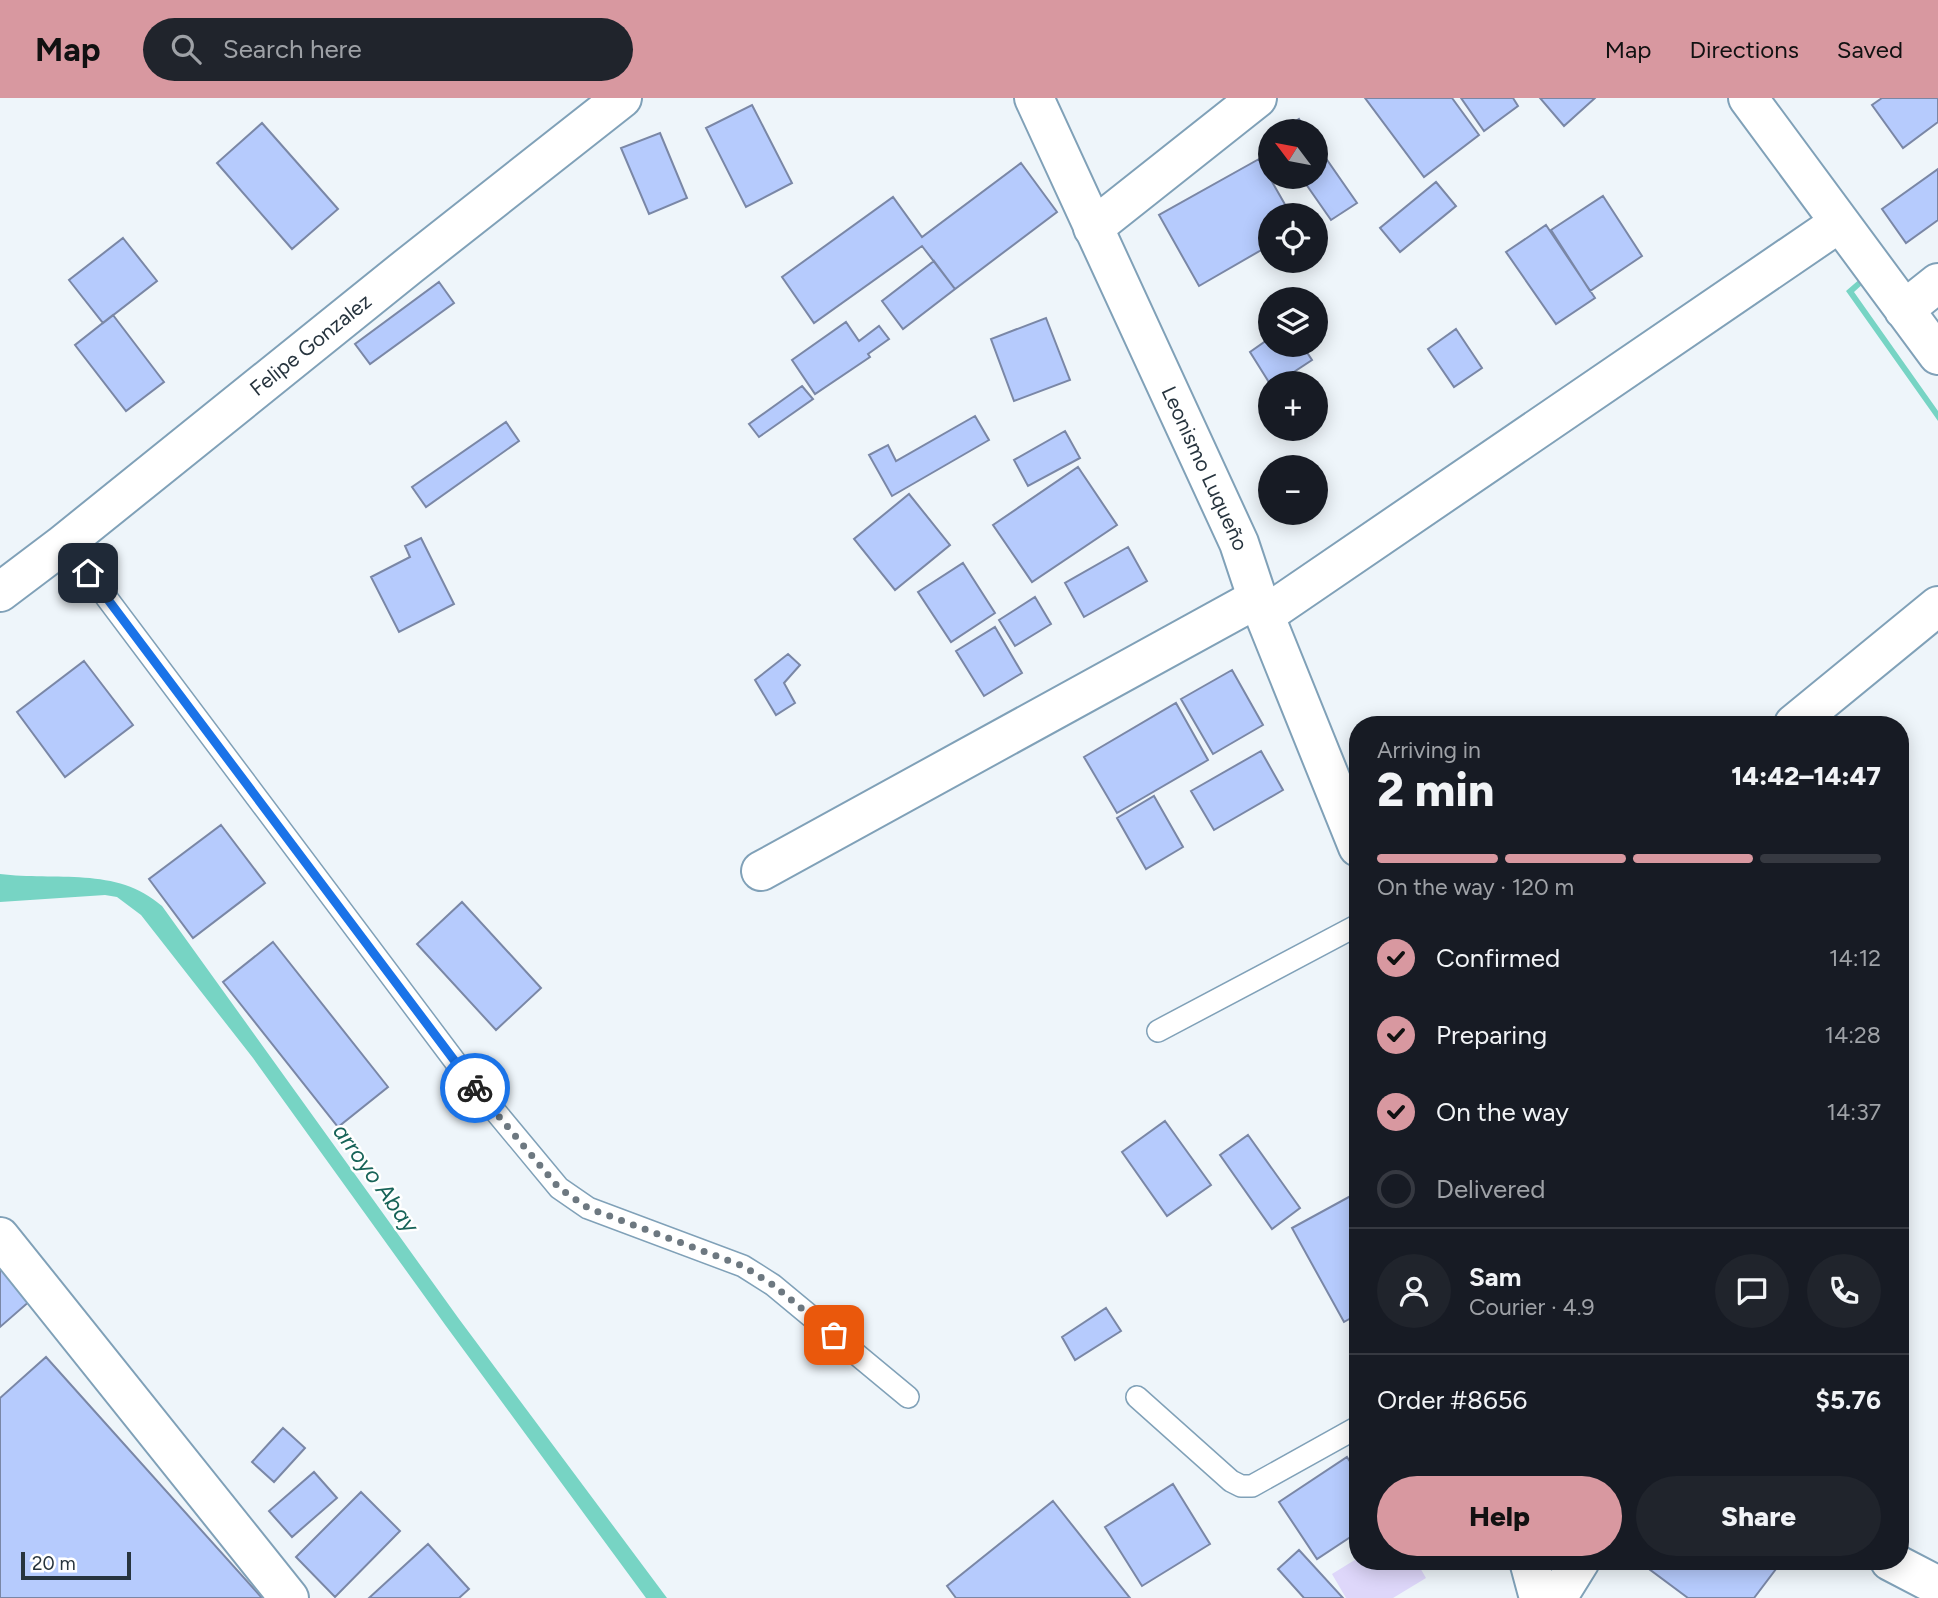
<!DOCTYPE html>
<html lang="en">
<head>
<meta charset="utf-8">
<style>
  :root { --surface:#171b24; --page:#20242c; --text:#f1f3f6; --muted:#9ea1a6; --line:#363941; --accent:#d898a0 }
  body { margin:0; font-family:Figtree,sans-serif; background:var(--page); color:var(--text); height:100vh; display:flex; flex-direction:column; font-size:26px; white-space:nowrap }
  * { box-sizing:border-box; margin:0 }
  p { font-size:23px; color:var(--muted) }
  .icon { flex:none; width:38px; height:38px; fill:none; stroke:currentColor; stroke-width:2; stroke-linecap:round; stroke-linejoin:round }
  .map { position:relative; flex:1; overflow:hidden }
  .sheet { position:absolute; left:1349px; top:618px; width:560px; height:854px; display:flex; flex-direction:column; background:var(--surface); border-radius:28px; box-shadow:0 4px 18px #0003 }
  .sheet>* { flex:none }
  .needle { width:46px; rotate:302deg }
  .tools { position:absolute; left:1258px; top:21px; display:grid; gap:14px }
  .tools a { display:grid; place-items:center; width:70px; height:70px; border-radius:50%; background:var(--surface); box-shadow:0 4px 18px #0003; font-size:35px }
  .scale { position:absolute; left:21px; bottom:18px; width:110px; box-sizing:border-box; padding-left:7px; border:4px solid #27343e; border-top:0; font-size:19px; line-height:24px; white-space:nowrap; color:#27343e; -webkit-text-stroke:5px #fff; paint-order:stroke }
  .pin { position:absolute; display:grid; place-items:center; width:60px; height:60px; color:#fff; margin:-30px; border-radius:14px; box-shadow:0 4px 10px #0006 }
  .courier { position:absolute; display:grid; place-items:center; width:70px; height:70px; margin:-35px; border:5px solid #1a73e8; border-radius:50%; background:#fff; color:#222; box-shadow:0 2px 9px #0007 }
  .summary em { font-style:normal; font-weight:800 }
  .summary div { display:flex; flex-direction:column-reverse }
  .summary { display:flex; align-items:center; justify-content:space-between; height:119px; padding:0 28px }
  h1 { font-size:46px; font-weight:800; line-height:52px }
  .bar { display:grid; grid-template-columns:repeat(4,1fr); gap:10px 7px; align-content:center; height:84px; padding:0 28px }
  .bar i { height:9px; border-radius:5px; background:var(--line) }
  .bar .active { background:var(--accent) }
  .bar p { grid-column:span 4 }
  .line { display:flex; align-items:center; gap:18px; padding:0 28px; border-top:2px solid var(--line) }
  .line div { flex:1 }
  .round { display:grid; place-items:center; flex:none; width:74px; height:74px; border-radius:37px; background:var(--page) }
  ol { padding:0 28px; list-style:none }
  li { display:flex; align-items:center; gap:21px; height:77px }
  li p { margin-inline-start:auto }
  li .icon { padding:7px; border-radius:50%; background:var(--accent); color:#111; stroke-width:4 }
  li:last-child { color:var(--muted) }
  li i { width:38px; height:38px; border:4px solid var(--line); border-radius:50% }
  .cta { display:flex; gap:14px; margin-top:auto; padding:14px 28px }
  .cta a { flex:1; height:80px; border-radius:42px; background:var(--accent); color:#111; font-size:28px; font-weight:800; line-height:80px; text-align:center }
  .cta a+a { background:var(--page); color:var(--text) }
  header { display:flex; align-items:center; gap:42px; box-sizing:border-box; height:98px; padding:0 35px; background:var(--accent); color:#111 }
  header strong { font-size:33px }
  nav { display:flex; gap:38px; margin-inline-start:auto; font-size:24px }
  .search { width:490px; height:63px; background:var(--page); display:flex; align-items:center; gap:18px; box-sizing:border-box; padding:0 24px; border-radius:38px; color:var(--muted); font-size:26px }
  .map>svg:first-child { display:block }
</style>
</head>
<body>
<header>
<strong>Map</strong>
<div class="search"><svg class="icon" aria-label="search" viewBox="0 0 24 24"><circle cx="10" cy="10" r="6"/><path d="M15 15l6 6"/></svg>Search here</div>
<nav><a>Map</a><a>Directions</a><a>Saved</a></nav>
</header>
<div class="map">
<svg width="1938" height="1500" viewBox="0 0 1938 1500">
  <rect width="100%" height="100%" fill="#eef5fa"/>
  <path fill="#ded7fa" d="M1358,1460v3h58l10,17 -33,20h-47l-14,-24z"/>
  <path fill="#77d4c4" d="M1861,180l4,4 -11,10 84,119v10l-92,-130z
    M0,776c55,7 117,-8 162,32l297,413 208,279h-21l-200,-272 -193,-268 -112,-143 -24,-18 -12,-2 -105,7z"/>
  <path fill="#b6cbfd" stroke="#7a87a6" stroke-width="2" d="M1365,0h87l27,37 -55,42z
    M1461,0h52l5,8 -34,25z
    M1540,0h55l-31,28z
    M1882,0h56v24l-35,26 -31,-43z
    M752,7l40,78 -46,24 -40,-79z
    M1299,21l8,12h-26z
    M262,25l76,86 -46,40 -75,-86z
    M660,35l27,65 -38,16 -28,-66z
    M1316,46l41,59 -26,17 -30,-43h15z
    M1259,61l32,56h-21v30l-71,41 -40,-71z
    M1021,65l36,49 -102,77 -33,-43 -108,77 -32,-46 111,-80 29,40z
    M1938,71v51l-32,23 -24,-34z
    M1436,84l20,24 -56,46 -20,-24z
    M1603,98l39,60 -52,35 -39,-61z
    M1546,127l49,73 -39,26 -50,-72z
    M123,140l34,43 -54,42 -34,-43z
    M934,163l21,28 -52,40 -21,-28z
    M439,184l15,21 -84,61 -15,-20z
    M113,217l51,67 -38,29 -51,-66z
    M1046,220l24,62 -56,21 -23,-62z
    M846,224l13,19 20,-15 10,13 -21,15 2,3 -55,37 -23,-34z
    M1456,231l26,39 -28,19 -26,-38z
    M1270,240v7h32l10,15 -35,23 -7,1 -20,-32z
    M802,288l11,13 -54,38 -10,-13z
    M975,318l14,24 -97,56 -23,-41 19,-10 8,16z
    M506,324l13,19 -93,66 -14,-20z
    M1065,333l15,27 -52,28 -14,-26z
    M1078,369l39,58 -85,57 -39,-57z
    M909,396l41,51 -55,45 -41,-51z
    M421,440l33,66 -55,28 -28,-55 39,-20 -5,-11z
    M1128,449l19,34 -63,36 -19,-34z
    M963,465l32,50 -44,29 -33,-50z
    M1035,499l16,27 -36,22 -16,-26z
    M995,529l27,46 -38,23 -28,-45z
    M788,556l12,11 -16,18 11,20 -19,12 -21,-35z
    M84,563l49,64 -68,52 -48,-65z
    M1232,572l31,55 -50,29 -32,-55z
    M1176,605l32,57 -91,53 -33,-56z
    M1261,653l22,39 -69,40 -23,-39z
    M1154,698l29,51 -37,22 -29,-51z
    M221,727l44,58 -72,55 -44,-59z
    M462,804l79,86 -45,42 -79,-86z
    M273,844l115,145 -50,40 -115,-145z
    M1165,1023l46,64 -44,31 -45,-64z
    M1248,1037l52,73 -28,21 -52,-74z
    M1358,1094v122l-14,8 -52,-94z
    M0,1168l31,34 -31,27z
    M1106,1210l15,23 -46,29 -13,-23z
    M46,1259l216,241h-262v-200z
    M283,1330l22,20 -31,34 -22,-20z
    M1347,1359l11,17v58l-41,27 -38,-57z
    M314,1374l23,26 -45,39 -23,-26z
    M1173,1386l37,60 -68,42 -37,-59z
    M361,1394l39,39 -65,66 -39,-40z
    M1053,1403l77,97h-174l-9,-12z
    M428,1446l41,45 -10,9h-90z
    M1299,1452l44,48h-39l-26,-29z
    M1649,1463h116l11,8 -22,29h-66l-43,-32z"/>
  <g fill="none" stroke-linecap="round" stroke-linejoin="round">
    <defs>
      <path id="service" d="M61,448l27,27 378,503 93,112 29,20 155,58 30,19 135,112
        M1158,933l200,-106
        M1137,1299l94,84 10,5h11l106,-59"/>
      <path id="minor" d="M1748,0l190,257
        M1093,130l164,-130
        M1904,212l34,-27
        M1265,517l574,-392
        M1794,626l144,-118
        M761,773l497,-273
        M0,1139l289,361
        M1529,1463l10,37
        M1557,1500l23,-37"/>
      <g id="tertiary">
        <path id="s1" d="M1034,0l205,445 17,51 102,253"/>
        <path id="s2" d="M0,494l61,-46 349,-281 212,-167"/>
        <path d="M1890,1463l48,25"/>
      </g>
    </defs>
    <use href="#service" stroke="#80a1b8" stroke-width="24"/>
    <use href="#minor" stroke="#80a1b8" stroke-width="42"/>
    <use href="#tertiary" stroke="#80a1b8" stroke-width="42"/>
    <use href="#service" stroke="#fff" stroke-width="21"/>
    <use href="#minor" stroke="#fff" stroke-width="38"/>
    <use href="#tertiary" stroke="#fff" stroke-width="38"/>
  </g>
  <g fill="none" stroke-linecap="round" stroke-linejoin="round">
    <path stroke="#6d7880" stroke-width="7" stroke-dasharray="0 12.6" d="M475,990l84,100 29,20 155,58 30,19 61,50"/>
    <path stroke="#1a73e8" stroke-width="9" d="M88,475l387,515"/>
  </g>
  <g text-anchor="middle" stroke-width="5" stroke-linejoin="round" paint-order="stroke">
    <g font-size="21" fill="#27343e" stroke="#fff">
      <text dy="7" stroke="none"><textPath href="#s2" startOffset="397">Felipe Gonzalez</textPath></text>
      <text dy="7" stroke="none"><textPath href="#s1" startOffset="408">Leonismo Luqueño</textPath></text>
    </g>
    <g font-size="23" font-style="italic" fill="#176358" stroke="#fff">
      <text transform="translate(376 1080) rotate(54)" y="8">arroyo Abay</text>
    </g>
  </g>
</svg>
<div class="tools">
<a><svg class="needle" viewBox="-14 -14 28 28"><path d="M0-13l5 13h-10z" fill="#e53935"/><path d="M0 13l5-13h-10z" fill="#9ea1a6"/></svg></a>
<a><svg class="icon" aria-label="locate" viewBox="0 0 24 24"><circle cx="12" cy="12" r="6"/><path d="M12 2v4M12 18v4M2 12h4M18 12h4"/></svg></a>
<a><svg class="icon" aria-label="layers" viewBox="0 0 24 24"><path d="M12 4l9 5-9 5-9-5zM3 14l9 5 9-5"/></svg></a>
<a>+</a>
<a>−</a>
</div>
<div class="scale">20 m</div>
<div class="pin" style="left:834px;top:1237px;background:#ea580c"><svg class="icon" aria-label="bag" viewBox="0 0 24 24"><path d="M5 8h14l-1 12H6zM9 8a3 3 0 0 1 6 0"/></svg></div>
<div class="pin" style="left:88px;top:475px;background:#1f2937"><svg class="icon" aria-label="home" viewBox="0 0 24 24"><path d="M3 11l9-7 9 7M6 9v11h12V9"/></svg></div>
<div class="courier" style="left:475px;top:990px"><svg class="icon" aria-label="bike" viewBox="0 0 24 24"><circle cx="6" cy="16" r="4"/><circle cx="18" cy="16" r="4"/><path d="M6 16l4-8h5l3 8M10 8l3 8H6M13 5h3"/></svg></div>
<section class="sheet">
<div class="summary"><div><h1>2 min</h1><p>Arriving in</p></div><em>14:42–14:47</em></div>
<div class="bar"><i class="active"></i><i class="active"></i><i class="active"></i><i></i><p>On the way · 120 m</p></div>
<ol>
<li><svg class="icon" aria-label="check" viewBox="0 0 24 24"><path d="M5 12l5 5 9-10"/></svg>Confirmed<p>14:12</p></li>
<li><svg class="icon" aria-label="check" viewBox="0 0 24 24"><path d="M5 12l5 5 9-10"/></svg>Preparing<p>14:28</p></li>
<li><svg class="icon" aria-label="check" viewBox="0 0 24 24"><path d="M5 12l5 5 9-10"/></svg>On the way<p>14:37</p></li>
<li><i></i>Delivered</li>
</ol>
<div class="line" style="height:126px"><a class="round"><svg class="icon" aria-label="person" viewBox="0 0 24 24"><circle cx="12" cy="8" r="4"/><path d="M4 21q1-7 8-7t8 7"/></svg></a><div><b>Sam</b><p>Courier · 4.9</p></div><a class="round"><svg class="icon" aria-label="chat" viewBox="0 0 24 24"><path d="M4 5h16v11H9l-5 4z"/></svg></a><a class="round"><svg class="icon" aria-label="phone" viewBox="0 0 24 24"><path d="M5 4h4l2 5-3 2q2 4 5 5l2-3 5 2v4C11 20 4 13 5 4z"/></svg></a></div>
<div class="line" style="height:91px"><div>Order #8656</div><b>$5.76</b></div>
<div class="cta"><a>Help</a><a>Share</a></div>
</section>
</div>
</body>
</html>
